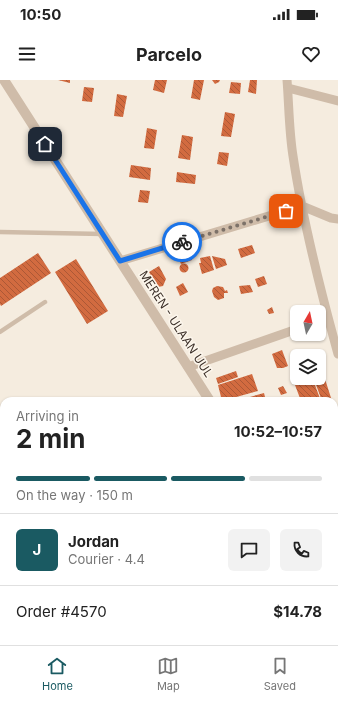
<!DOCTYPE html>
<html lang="en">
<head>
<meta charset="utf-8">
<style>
  :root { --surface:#fff; --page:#f2f2f2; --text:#222; --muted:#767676; --line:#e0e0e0; --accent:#1a5a62 }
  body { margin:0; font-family:Inter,sans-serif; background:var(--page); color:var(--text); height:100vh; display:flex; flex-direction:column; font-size:15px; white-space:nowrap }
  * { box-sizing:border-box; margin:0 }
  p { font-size:13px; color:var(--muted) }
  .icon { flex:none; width:22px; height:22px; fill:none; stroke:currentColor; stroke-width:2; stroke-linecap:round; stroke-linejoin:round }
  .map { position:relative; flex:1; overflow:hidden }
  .side { position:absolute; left:0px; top:317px; width:338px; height:248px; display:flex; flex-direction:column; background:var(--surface); border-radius:12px 12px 0 0; box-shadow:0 1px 3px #0004 }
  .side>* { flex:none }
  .needle { width:26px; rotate:9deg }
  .controls { position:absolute; left:290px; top:225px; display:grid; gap:8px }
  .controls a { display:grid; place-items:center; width:36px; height:36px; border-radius:6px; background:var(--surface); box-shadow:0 1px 3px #0004; font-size:20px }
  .pin { position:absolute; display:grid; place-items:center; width:34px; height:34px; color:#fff; margin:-17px; border-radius:8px; box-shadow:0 2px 6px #0006 }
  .courier { position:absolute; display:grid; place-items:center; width:40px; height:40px; margin:-20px; border:3px solid #1a73e8; border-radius:50%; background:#fff; color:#222; box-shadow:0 1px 5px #0007 }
  .overview em { font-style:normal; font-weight:700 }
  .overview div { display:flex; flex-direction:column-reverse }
  .overview { display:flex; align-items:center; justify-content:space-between; height:68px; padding:0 16px }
  h1 { font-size:26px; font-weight:700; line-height:30px }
  .bar { display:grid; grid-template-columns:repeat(4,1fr); gap:6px 4px; align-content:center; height:48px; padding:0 16px }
  .bar i { height:5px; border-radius:3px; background:var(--line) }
  .bar .selected { background:var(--accent) }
  .bar p { grid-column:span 4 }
  .line { display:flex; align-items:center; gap:10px; padding:0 16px; border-top:1px solid var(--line) }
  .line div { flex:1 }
  .round { display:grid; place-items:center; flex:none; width:42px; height:42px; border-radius:6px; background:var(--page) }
  .status { display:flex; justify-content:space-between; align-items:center; height:28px; padding:0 20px; background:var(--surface); direction:ltr }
  .status svg { height:11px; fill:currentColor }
  header { display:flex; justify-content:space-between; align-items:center; height:52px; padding:0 16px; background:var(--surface); font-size:18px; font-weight:700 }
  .dock { display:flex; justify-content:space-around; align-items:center; height:56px; border-top:1px solid var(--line); background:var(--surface); font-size:11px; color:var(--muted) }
  .dock a { display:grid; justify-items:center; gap:2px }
  .dock .selected { color:var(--accent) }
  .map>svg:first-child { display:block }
</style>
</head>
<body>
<div class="status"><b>10:50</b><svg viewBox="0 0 49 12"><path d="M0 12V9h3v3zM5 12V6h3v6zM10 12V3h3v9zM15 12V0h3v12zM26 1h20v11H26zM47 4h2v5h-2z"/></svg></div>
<header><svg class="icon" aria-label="menu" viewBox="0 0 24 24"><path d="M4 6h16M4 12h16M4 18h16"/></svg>Parcelo<svg class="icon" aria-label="heart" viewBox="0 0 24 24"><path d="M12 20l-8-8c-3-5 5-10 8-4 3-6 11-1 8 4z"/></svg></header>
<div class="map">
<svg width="338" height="565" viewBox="0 0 338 565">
  <defs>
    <pattern id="building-back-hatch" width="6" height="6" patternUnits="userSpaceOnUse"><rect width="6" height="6" fill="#d26b40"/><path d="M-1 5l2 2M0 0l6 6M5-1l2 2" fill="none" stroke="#ac5836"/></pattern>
  </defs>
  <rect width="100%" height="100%" fill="#f5ecdf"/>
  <path fill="#b6c79d" d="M23,561h172l14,4h-188z"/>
  <path fill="url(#building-back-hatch)" d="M58,0h12v3z
    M155,0h12l-3,13 -11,-3z
    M194,0h10l-4,20 -9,-2z
    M212,0h8l-1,2 -4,2z
    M250,0h7l-1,14 -8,-2z
    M231,2l10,1 -1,11 -11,-1z
    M84,7l10,1 -2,14 -10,-1z
    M117,14l10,2 -4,21 -9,-1z
    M225,32l10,2 -4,23 -10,-1z
    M147,48l10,2 -3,19 -10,-1z
    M182,55l11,2 -3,23 -12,-2z
    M219,72l10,1 -2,13 -10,-2z
    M131,85l20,3 -1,12 -21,-3z
    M177,92l19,3 -1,9 -19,-2z
    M140,110l10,1 -2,12 -10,-1z
    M252,165l3,8 -14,5 -3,-9z
    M38,173l13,20 -50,33 -1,-2v-26z
    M190,173l2,7 -11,4 -3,-7z
    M210,176l4,14 -12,4 -3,-11h2l-1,-5z
    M212,176l13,3 2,6 -11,4z
    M76,179l32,52 -21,13 -32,-52z
    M179.5 188a4.5 4.5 0 1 1 9 0a4.5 4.5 0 1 1-9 0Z
    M159,186l7,13 -3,7 -5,1 -9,-15z
    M264,196l3,8 -9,3 -3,-8z
    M183,203l5,9 -8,4 -4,-9z
    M250,205l3,7 -12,2 -2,-8z
    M217,206l6,1 2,4 2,-1 1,3h-4v5l-6,2 -4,-3 -2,-6 1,-3z
    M272,227l2,6 -5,1 -2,-4z
    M282,270l6,16 -5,2h-6l-5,-14z
    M236,291l2,6 -20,7 -2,-6z
    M252,294l6,17 -36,10 -4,-16z
    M325,299l7,22h-10l-7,-19z
    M313,300l8,21h-20l-6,-16z
    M283,306l4,7 -6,2 -3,-7z
    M264,313l1,4 -13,4 -2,-4z"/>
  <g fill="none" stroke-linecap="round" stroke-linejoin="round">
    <path stroke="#cfbca9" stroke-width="4.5" d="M0,152l103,2
      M0,252l45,-30
      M0,418l4,23
      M334,462l4,1
      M253,561l4,4"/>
    <path stroke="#cfbca9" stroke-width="9" d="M287,0c2,25 2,51 6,76 10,67 27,133 45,198
      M288,8l50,13
      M120,181l182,-55 29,12 7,1
      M188,287l109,-38
      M334,342l4,-1"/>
    <path stroke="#cfbca9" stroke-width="10" d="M4,0l206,321
      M334,441l4,2"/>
  </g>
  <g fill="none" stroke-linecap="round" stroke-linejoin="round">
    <path stroke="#7d7269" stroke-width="4" stroke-dasharray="0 7.2" d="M182,162l104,-31"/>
    <path stroke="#1a73e8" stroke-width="5" d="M45,64l75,117 62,-19"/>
  </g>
  <g text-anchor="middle" stroke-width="3" stroke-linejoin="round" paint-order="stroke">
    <g font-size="12" fill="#3c3029" stroke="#fcf6ec">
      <text transform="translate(176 244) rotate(57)" y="4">MEREN - ULAAN UUL</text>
    </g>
  </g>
</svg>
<div class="controls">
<a><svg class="needle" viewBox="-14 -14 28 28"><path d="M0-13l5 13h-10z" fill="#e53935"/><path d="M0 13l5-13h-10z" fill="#767676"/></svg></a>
<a><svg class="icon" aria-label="layers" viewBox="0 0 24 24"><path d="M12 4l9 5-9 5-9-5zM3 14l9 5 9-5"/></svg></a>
</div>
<div class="pin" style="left:286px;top:131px;background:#ea580c"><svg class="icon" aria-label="bag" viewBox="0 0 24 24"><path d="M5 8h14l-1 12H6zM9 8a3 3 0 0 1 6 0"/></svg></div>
<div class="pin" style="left:45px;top:64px;background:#1f2937"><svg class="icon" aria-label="home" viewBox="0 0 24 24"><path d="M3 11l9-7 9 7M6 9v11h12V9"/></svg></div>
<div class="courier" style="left:182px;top:162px"><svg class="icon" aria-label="bike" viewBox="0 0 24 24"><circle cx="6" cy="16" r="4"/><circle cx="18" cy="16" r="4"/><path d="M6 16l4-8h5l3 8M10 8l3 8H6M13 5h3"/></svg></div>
<section class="side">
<div class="overview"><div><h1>2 min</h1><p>Arriving in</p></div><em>10:52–10:57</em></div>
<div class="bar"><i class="selected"></i><i class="selected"></i><i class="selected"></i><i></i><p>On the way · 150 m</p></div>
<div class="line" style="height:72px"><b class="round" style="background:var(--accent);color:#fff">J</b><div><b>Jordan</b><p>Courier · 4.4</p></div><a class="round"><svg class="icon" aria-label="chat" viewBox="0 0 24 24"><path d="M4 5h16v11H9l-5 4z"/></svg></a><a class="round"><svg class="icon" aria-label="phone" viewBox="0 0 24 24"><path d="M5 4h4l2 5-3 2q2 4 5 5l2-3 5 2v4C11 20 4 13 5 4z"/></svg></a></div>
<div class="line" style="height:52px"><div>Order #4570</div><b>$14.78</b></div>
</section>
</div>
<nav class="dock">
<a class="selected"><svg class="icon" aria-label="home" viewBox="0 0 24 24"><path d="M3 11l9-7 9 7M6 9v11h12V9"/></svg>Home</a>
<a><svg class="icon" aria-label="map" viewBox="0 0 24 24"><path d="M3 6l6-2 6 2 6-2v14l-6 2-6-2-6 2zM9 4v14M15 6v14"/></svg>Map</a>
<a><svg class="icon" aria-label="saved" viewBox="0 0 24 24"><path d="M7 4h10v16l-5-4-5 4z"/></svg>Saved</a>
</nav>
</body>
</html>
